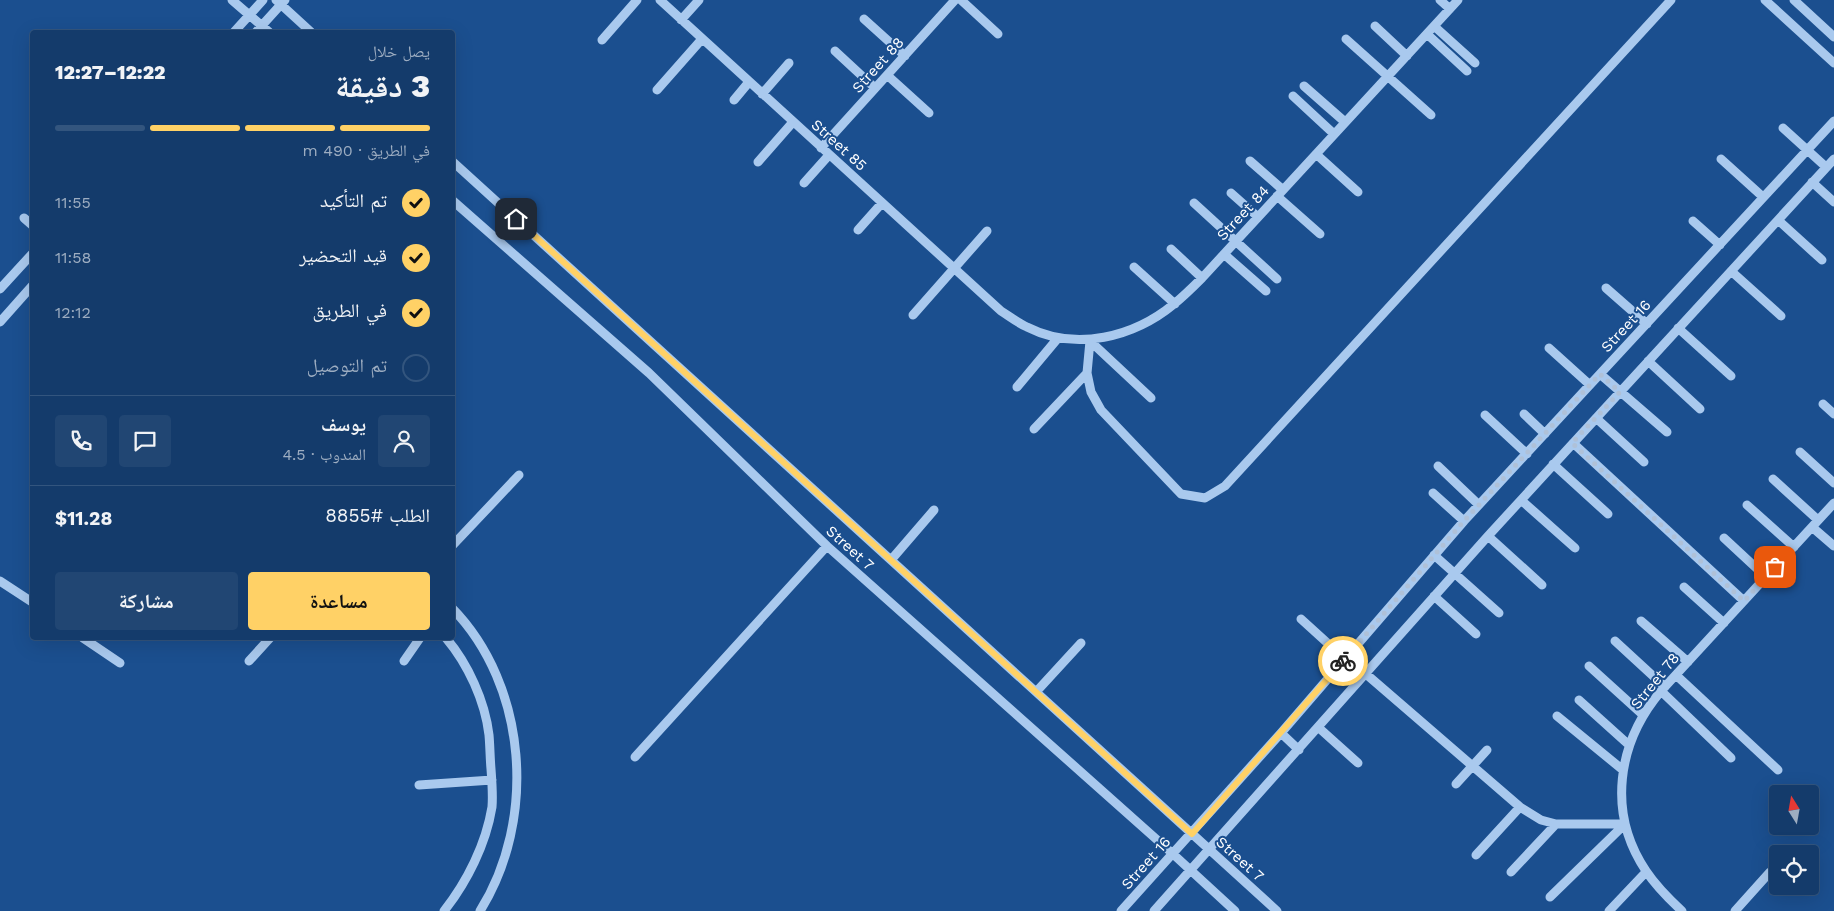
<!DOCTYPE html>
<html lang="ar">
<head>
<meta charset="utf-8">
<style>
  :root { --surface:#143b6b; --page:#214673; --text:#f1f3f6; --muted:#9dadc1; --line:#33557e; --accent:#ffd166 }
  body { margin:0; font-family:"Work Sans","Noto Naskh Arabic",sans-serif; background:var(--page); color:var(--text); direction:rtl; height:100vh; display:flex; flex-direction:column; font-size:19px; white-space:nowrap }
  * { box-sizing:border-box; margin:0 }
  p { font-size:16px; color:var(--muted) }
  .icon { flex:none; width:28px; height:28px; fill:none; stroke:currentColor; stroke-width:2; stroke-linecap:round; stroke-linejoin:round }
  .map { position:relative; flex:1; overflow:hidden; direction:ltr }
  .panel { position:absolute; left:30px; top:30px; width:425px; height:610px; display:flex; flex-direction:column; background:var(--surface); border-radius:5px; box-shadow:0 5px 20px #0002,0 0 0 1px var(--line); direction:rtl }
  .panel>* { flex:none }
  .needle { width:32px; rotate:349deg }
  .buttons { position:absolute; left:1769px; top:785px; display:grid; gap:10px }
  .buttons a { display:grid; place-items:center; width:50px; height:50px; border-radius:5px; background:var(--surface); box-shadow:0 5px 20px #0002,0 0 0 1px var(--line); font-size:25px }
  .pin { position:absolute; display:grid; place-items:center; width:42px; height:42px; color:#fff; margin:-21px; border-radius:10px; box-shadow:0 2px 8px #0006 }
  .courier { position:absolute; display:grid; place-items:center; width:50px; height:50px; margin:-25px; border:4px solid #ffd166; border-radius:50%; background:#fff; color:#222; box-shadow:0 1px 6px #0007 }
  .overview em { font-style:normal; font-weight:800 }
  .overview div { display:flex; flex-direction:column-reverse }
  .overview { display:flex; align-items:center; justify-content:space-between; height:85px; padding:0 25px }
  h1 { font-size:32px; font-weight:800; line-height:38px }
  .bar { display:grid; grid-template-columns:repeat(4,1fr); gap:8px 5px; align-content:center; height:60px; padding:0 25px }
  .bar i { height:6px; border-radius:4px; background:var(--line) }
  .bar .current { background:var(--accent) }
  .bar p { grid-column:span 4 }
  .line { display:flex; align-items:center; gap:12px; padding:0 25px; border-top:1px solid var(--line) }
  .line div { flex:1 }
  .round { display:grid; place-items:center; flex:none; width:52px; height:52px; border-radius:5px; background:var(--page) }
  ol { padding:0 25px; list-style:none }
  li { display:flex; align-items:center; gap:15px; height:55px }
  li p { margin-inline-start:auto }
  li .icon { padding:5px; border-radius:50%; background:var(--accent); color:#111; stroke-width:4 }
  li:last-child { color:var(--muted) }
  li i { width:28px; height:28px; border:2px solid var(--line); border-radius:50% }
  .action { display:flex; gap:10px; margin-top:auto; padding:10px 25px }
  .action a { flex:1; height:58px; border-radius:5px; background:var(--accent); color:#111; font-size:20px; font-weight:800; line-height:58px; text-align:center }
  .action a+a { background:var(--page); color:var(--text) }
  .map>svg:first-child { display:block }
</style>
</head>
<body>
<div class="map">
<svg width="1834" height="911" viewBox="0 0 1834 911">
  <rect width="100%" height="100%" fill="#1b4f8f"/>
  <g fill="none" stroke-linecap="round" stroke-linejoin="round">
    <path stroke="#a9c9ee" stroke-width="9" d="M232,0l37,32
      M276,0l35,32
      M660,0l341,311c8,5 17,12 26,16 49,25 107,10 147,-23 10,-8 19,-17 28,-26l256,-278
      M961,0l37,34
      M1440,0l10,9
      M1765,0l69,63
      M1794,0l40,37
      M864,19l41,37
      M681,20l18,-20
      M1375,26l32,30
      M1434,26l41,37
      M234,32l29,-32
      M256,32l29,-32
      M1427,34l40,37
      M1346,39l85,76
      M602,40l35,-40
      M835,51l40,37
      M887,75l42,38
      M1304,86l41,36
      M657,90l45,-51
      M762,94l27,-31
      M1293,96l41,38
      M734,100l15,-18
      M1783,128l43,39
      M821,148l134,-148
      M1316,154l42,38
      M1721,159l42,38
      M452,161l825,750
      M1250,161l33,29
      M758,162l35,-40
      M1812,182l22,20
      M804,183l25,-28
      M1231,193l27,24
      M1277,196l43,38
      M452,200l197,173 178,173 346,308 62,57
      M1194,203l83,76
      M24,218l8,7
      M1778,220l44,40
      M1693,221l27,24
      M858,230l24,-27
      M1171,249l31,29
      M1224,254l42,37
      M1134,267l41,37
      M1731,271l50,45
      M1606,288l41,36
      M0,289l32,-35
      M913,315l74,-84
      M0,322l32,-36
      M1678,328l53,48
      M1090,341l-3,32 4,19 10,18 80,84 24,4 20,-12 446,-486
      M1090,341l61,57
      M1549,348l41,37
      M1648,361l52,48
      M1600,374l67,58
      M1017,387l41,-49
      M1823,404l11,10
      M1524,414l21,20
      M1485,415l42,39
      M1596,418l48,44
      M1034,429l53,-56
      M1573,443l171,158
      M1800,452l34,31
      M1553,464l55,50
      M1438,466l41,39
      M1773,479l45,41
      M1433,493l31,28
      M1521,500l54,48
      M1747,505l47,42
      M1812,527l22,19
      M1488,536l54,49
      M1724,538l42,39
      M452,546l67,-71
      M1434,555l65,58
      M891,560l43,-50
      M0,581l32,21
      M1684,587l40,36
      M1434,596l42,38
      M452,608c76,78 85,212 28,303
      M1301,619l44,40
      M1641,621l47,41
      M83,638l37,25
      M1615,641l50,46
      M249,661l21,-23
      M404,661l16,-23
      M1589,666l54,49
      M1366,674l154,133 21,13 15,4h69
      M1676,675l102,95
      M1661,691l70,67
      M1036,692l45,-49
      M1579,700l50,45
      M1557,716l66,54
      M1319,728l39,35
      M1281,733l18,17
      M635,757l192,-211
      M1456,784l31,-34
      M419,785l73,-5
      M1476,855l44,-48
      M1511,872l45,-48
      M1550,897l75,-73
      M444,911c23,-29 42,-67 48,-104 1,-12 0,-25 -1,-38 -1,-11 -1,-23 -2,-34 -4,-34 -21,-71 -43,-97
      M1121,911l160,-178 183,-212 370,-400
      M1154,911l334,-375 346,-377
      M1609,911l37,-39
      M1682,911c-13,-12 -26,-25 -36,-40 -39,-58 -29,-128 15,-180l173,-188
      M1735,911l35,-39"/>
  </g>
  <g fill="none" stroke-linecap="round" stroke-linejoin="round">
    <path stroke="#afc1d8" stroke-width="5" stroke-dasharray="0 9" d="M1343,661l121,-140 136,-147 20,18 -48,51 172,158 31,-34"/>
    <path stroke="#ffd166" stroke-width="6" d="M516,219l676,615 151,-173"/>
  </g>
  <g text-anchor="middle" stroke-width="4" stroke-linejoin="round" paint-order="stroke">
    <g font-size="15" fill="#fff" stroke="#1b4f8f">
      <text transform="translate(878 65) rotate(-48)" y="5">Street 88</text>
      <text transform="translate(839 145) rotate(42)" y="5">Street 85</text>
      <text transform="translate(1243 213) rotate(-47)" y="5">Street 84</text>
      <text transform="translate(1626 326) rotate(-47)" y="5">Street 16</text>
      <text transform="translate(850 548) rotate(42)" y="5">Street 7</text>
      <text transform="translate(1655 681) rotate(-51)" y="5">Street 78</text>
      <text transform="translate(1240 859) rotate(42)" y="5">Street 7</text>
      <text transform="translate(1146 863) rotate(-48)" y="5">Street 16</text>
    </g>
  </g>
</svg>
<div class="buttons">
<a><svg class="needle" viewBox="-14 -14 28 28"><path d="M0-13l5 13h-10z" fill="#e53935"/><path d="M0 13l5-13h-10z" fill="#9dadc1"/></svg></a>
<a><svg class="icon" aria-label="locate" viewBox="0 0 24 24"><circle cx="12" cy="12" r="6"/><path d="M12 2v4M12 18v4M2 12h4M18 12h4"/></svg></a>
</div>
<div class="pin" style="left:1775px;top:567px;background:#ea580c"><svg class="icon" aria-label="bag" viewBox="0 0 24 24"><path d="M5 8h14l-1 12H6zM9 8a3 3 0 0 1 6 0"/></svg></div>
<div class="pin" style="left:516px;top:219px;background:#1f2937"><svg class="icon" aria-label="home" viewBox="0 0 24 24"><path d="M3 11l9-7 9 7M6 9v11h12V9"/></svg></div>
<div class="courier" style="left:1343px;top:661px"><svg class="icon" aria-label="bike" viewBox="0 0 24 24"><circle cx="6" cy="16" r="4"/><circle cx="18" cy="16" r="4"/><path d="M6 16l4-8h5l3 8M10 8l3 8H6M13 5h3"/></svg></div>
<section class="panel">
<div class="overview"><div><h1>3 دقيقة</h1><p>يصل خلال</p></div><em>12:22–12:27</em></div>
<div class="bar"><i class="current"></i><i class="current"></i><i class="current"></i><i></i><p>في الطريق · 490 m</p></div>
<ol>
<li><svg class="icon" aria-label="check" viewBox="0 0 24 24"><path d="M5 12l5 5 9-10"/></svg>تم التأكيد<p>11:55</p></li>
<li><svg class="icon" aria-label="check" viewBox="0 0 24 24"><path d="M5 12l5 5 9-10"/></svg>قيد التحضير<p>11:58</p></li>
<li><svg class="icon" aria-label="check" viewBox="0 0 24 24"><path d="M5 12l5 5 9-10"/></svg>في الطريق<p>12:12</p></li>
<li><i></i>تم التوصيل</li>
</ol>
<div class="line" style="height:90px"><a class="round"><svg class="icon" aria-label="person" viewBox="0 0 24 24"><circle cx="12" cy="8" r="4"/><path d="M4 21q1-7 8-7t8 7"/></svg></a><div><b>يوسف</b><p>المندوب · 4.5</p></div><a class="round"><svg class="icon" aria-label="chat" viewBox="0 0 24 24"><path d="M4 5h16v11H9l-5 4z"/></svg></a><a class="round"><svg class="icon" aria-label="phone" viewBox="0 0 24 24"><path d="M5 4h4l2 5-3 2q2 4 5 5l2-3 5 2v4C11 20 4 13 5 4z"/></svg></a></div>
<div class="line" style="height:65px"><div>الطلب #8855</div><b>$11.28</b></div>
<div class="action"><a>مساعدة</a><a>مشاركة</a></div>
</section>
</div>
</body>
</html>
